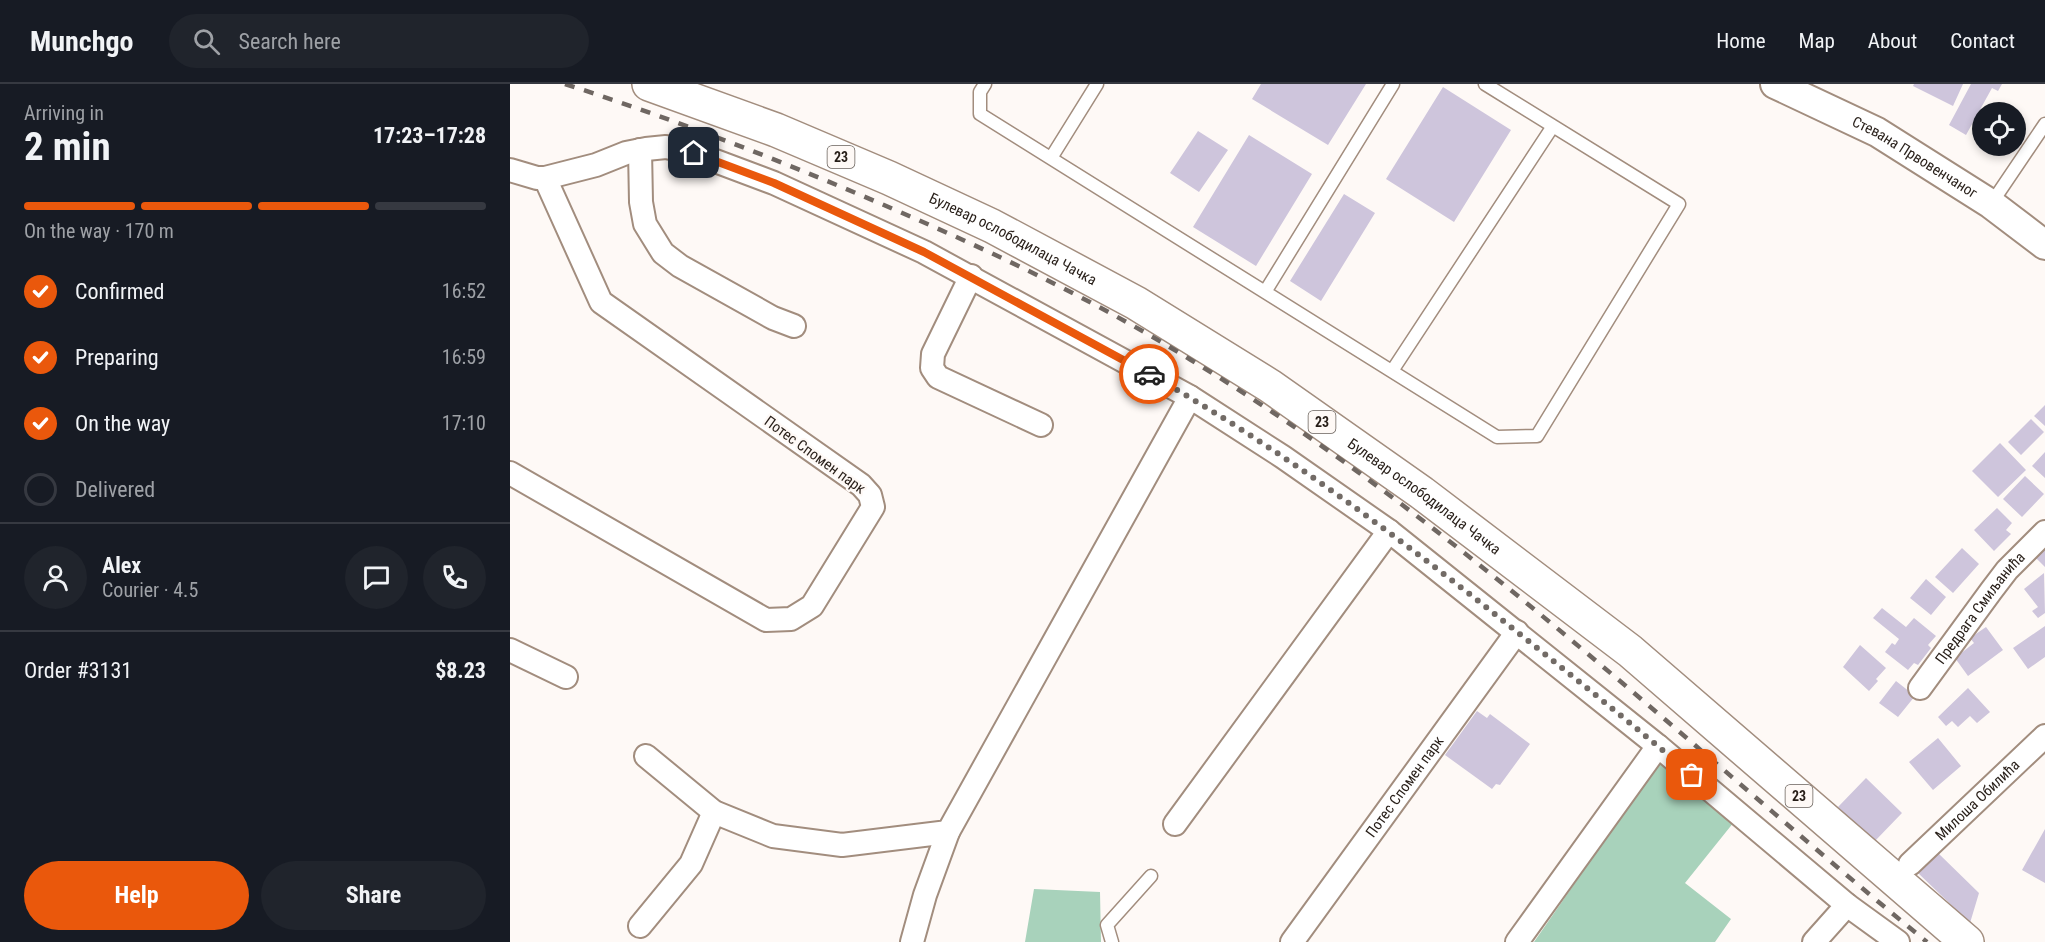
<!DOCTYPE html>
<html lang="en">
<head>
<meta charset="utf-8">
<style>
  :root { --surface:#171b24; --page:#20242c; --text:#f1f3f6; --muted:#9ea1a6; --line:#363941; --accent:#ea580c }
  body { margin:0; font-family:"Roboto Condensed",sans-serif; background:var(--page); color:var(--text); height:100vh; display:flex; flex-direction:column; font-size:22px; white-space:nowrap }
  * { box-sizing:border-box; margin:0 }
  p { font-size:20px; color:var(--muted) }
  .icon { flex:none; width:33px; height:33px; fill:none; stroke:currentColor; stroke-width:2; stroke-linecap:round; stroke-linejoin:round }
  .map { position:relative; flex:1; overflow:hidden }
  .panel { display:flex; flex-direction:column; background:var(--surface); width:510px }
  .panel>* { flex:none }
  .tools { position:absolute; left:1462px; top:18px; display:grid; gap:12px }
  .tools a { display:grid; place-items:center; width:54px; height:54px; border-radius:50%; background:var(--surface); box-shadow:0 3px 9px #0003; font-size:30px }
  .pin { position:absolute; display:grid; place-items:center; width:51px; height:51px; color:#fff; margin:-26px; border-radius:12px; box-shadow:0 3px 9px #0006 }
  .courier { position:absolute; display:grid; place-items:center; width:60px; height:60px; margin:-30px; border:4px solid #ea580c; border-radius:50%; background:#fff; color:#222; box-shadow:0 2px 8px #0007 }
  .overview em { font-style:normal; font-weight:700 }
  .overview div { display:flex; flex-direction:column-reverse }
  .overview { display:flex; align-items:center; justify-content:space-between; height:102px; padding:0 24px }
  h1 { font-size:39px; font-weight:700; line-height:45px }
  .bar { display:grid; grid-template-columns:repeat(4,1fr); gap:9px 6px; align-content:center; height:72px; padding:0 24px }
  .bar i { height:8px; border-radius:4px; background:var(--line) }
  .bar .active { background:var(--accent) }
  .bar p { grid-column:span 4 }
  .line { display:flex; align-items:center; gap:15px; padding:0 24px; border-top:2px solid var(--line) }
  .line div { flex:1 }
  .round { display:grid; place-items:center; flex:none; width:63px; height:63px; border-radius:32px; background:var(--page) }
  ol { padding:0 24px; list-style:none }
  li { display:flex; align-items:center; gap:18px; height:66px }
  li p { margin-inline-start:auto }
  li .icon { padding:6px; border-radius:50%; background:var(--accent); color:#fff; stroke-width:4 }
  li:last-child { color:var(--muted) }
  li i { width:33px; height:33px; border:3px solid var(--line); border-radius:50% }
  .action { display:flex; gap:12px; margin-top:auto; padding:12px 24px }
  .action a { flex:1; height:69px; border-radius:36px; background:var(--accent); color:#fff; font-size:24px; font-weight:700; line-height:69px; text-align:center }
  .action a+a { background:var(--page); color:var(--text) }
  header { display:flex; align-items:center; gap:36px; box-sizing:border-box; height:84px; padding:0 30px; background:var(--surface); border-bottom:2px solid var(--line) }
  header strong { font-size:28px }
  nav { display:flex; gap:33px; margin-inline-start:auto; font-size:21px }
  .search { width:420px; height:54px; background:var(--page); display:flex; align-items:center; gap:15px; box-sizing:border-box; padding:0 21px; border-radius:33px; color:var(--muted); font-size:22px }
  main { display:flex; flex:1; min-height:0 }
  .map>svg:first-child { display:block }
</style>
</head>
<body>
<header>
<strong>Munchgo</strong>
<div class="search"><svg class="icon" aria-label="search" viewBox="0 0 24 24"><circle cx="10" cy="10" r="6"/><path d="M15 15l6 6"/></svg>Search here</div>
<nav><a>Home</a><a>Map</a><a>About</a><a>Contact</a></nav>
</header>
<main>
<section class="panel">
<div class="overview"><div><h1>2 min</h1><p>Arriving in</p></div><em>17:23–17:28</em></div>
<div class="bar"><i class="active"></i><i class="active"></i><i class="active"></i><i></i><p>On the way · 170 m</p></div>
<ol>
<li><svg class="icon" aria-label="check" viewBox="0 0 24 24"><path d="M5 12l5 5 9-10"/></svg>Confirmed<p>16:52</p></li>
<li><svg class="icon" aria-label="check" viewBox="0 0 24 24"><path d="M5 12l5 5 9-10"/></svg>Preparing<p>16:59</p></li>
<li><svg class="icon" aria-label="check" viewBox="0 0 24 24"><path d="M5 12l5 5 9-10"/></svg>On the way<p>17:10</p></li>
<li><i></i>Delivered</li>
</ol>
<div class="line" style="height:108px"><a class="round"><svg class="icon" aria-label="person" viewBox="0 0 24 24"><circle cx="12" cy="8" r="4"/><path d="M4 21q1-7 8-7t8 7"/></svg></a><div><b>Alex</b><p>Courier · 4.5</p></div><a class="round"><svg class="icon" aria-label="chat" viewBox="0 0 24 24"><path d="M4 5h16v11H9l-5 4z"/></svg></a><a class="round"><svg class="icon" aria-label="phone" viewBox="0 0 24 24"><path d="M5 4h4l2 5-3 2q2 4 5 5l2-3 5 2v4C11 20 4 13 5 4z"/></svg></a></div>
<div class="line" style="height:78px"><div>Order #3131</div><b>$8.23</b></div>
<div class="action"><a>Help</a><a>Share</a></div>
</section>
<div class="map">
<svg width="1535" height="858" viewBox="0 0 1535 858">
  <rect width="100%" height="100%" fill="#fef9f6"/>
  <path fill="#a8d2bb" d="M1145,676l79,62 -49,61 46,36 -16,23h-181l50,-72z
    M524,805l66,3 1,50h-76z"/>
  <path fill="#cec5dc" d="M751,0h105l-38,61 -76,-46z
    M1404,0h49l-10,22 -40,-20z
    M1461,0h31l-4,7 -6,-3 -26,47 -17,-10z
    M933,3l68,43 -57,92 -68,-43z
    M688,47l30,19 -29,42 -29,-19z
    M739,51l63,39 -56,92 -63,-39z
    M834,110l31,19 -54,88 -31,-20z
    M1535,321v21l-11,-10z
    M1521,335l13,13 -23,23 -13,-13z
    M1490,359l26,27 -28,27 -26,-26z
    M1535,368v26l-13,-12z
    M1515,392l19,18 -22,23 -19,-18z
    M1487,424l15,15 -6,7 5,4 -17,17 -20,-21z
    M1535,463v20l-10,-10z
    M1452,464l17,16 -26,29 -18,-16z
    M1534,489l1,40 -7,5 -6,-7 6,-4 -14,-18z
    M1416,495l20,18 -15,18 -21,-17z
    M1372,524l24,19 8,-9 22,18 -8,9 3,3 -13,17 -4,-2 -6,7 -23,-18 7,-9 3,2 4,-6 -26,-21z
    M1535,542v31l-17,12 -15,-21z
    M1476,543l17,23 -35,26 -13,-18 19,-15 -4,-5z
    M1350,561l26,23 -10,11 2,2 -9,10 -26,-24z
    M1386,597l19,15 -17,21 -19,-14z
    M1458,604l22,24 -13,11 -7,-7 -12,11 -6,-6 -6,5 -8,-9z
    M967,627l10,7 3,-4 40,30 -30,41 -4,-1 -4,5 -47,-34z
    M1428,654l23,28 -28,24 -24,-28z
    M1356,694l36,35 -28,29 -36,-35z
    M1535,745v54l-23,-13z
    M1427,768l42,41 -9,30 -53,-51z"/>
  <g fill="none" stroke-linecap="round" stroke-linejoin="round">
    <defs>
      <path id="service" d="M475,0l-5,8v22l517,323 40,-1 142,-232 -194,-120
        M541,74l46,-74
        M1481,120l54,-80
        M755,208l128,-208
        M882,287l161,-245
        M602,858l-5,-17 44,-49"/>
      <g id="minor">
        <path d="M130,66l1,52 4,22 18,29 17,13 93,52 21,8"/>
        <path d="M0,86l27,8h8l51,-13 30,-12 20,-4 20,-2 28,6 80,30 150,69 266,145 93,60 106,74 269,215 189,159 51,37"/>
        <path d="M461,192l-38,78 -1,14 6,9 103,48"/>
        <path d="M0,389l256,147 25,-1 21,-13 61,-99 -3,-12 -9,-10 -260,-183 -56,-124"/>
        <path d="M0,566l56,27"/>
        <path id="s1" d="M1410,604l71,-97 16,-21 38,-38"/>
        <path d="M136,672l68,56 59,24 69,9 106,-13 242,-435"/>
        <path d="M665,740l214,-293"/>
        <path id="s2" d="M1400,780l135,-128"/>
        <path d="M130,842l51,-62 23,-52"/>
        <path d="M402,858l13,-47 23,-63"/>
        <path id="s3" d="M782,858l225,-310"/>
        <path d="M1007,858l141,-196"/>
        <path d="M1304,858l33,-37"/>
      </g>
      <g id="tertiary">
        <path id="s4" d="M1265,0l102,48 114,72 54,41"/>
      </g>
      <g id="primary">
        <path id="s5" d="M139,0l127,46 113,48 103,48 144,77 134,83 152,107 208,158 337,291"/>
      </g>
    </defs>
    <use href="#service" stroke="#a28d7e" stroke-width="15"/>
    <use href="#minor" stroke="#a28d7e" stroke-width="26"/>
    <use href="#tertiary" stroke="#a28d7e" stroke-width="32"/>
    <use href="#primary" stroke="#a28d7e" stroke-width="36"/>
    <use href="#service" stroke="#fff" stroke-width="12"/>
    <use href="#minor" stroke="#fff" stroke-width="22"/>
    <use href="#tertiary" stroke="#fff" stroke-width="28"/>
    <use href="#primary" stroke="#fff" stroke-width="33"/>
    <path stroke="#6f6762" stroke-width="4.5" stroke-dasharray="10 10" stroke-linecap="butt" d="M55,0c111,36 220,78 328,125 102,44 203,92 298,151 269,164 494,384 736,582"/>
  </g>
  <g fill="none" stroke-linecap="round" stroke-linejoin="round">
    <path stroke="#726b66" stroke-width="6" stroke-dasharray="0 10.8" d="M639,290c118,66 226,146 332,229 71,57 142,113 211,172"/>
    <path stroke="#ea580c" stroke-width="8" d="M184,69l80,30 150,69 225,122"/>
  </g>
  <g text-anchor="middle" stroke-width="4.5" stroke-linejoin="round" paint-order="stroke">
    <g fill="#fef9f6" stroke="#68605b" stroke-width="1.5">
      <rect x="317.5" y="62" width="27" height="22" rx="4.5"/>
      <rect x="798.5" y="327" width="27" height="22" rx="4.5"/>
      <rect x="1275.5" y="701" width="27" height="22" rx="4.5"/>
    </g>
    <g font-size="14" font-weight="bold" fill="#271e18">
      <text x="331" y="78">23</text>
      <text x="812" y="343">23</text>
      <text x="1289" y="717">23</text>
    </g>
    <g font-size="15" fill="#271e18" stroke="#fef9f6">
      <text dy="5" stroke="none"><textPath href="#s4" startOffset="158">Стевана Првовенчаног</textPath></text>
      <text dy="5" stroke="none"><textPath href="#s5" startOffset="396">Булевар ослободилаца Чачка</textPath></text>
      <text transform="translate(305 371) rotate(36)" y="5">Потес Спомен парк</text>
      <text dy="5" stroke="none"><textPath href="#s5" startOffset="882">Булевар ослободилаца Чачка</textPath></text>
      <text dy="5" stroke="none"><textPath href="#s1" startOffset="100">Предрага Смиљанића</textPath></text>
      <text dy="5" stroke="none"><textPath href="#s3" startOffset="192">Потес Спомен парк</textPath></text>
      <text dy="5" stroke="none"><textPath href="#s2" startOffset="93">Милоша Обилића</textPath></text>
    </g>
  </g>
</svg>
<div class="tools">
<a><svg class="icon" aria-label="locate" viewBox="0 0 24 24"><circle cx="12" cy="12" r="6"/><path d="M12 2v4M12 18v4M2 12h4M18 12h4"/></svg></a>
</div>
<div class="pin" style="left:1182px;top:691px;background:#ea580c"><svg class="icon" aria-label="bag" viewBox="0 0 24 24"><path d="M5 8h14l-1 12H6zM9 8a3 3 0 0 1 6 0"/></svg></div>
<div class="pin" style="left:184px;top:69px;background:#1f2937"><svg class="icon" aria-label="home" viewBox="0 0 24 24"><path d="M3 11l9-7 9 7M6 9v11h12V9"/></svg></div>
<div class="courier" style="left:639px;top:290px"><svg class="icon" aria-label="car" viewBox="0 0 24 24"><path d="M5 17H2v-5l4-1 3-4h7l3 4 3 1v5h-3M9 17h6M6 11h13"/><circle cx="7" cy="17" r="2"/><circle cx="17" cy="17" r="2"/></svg></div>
</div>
</main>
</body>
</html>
